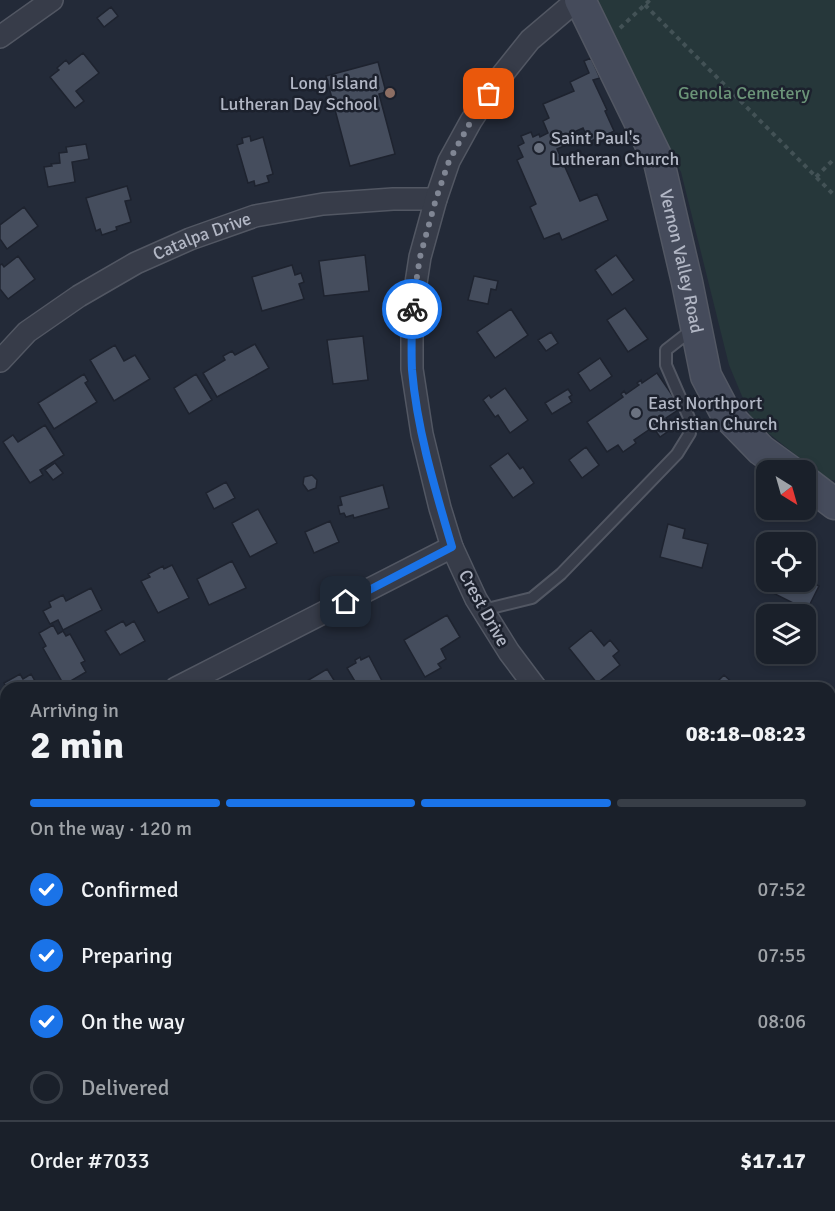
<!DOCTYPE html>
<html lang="en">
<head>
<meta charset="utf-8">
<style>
  :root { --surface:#1a202a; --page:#272d36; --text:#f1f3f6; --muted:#9fa3a8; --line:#383e47; --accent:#1a73e8 }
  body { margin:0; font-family:Signika,sans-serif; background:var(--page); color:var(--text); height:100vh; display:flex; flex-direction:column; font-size:22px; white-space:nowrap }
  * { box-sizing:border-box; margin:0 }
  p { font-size:20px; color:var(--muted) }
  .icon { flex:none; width:33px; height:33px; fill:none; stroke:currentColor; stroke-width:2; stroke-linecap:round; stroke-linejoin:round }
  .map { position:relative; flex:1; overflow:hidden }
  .side { position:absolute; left:0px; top:682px; width:836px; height:530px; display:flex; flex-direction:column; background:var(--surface); border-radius:18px 18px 0 0; box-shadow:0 3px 9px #0003,0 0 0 2px var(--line) }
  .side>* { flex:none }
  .needle { width:39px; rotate:143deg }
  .controls { position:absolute; left:756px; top:460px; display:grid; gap:12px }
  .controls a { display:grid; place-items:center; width:60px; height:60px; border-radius:12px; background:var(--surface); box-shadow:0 3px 9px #0003,0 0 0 2px var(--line); font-size:30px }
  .pin { position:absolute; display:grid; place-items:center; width:51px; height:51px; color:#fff; margin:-26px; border-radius:12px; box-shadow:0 3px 9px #0006 }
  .courier { position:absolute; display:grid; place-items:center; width:60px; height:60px; margin:-30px; border:4px solid #1a73e8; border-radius:50%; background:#fff; color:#222; box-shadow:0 2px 8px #0007 }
  .headline em { font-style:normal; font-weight:700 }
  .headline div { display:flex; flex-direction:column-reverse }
  .headline { display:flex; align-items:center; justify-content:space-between; height:102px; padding:0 30px }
  h1 { font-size:39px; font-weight:700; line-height:45px }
  .bar { display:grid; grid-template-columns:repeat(4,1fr); gap:9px 6px; align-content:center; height:72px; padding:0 30px }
  .bar i { height:8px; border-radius:4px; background:var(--line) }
  .bar .selected { background:var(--accent) }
  .bar p { grid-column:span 4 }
  .line { display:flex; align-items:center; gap:15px; padding:0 30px; border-top:2px solid var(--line) }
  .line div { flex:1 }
  ol { padding:0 30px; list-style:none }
  li { display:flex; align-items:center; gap:18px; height:66px }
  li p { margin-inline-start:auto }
  li .icon { padding:6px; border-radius:50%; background:var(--accent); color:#fff; stroke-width:4 }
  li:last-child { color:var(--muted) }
  li i { width:33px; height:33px; border:3px solid var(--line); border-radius:50% }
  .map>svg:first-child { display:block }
</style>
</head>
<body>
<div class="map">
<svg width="835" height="1211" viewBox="0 0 835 1211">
  <rect width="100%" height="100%" fill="#232a38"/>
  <path fill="#26373a" d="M594,0h241v480h-8l-75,-60 -23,-55 -48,-193z"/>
  <path fill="#454d5d" stroke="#1e232f" stroke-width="1.5" d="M111,7l7,9 -14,11 -7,-9z
    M83,53l16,20 -23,18 8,10 -9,7 -25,-31 9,-7 -2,-2 9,-8 3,4z
    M591,58l9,20 -7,2 14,30 -2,1 9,20 -8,4 2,4 -8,3 -2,-4 -9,4 -6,-14 -16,7 4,8 -14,6 23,52 17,-7 11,26 -46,20 -3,-7 -15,6 -14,-32 6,-3 -19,-44 6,-3 -5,-11 6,-3 -3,-7 10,-4 2,5 6,-3 1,3 8,-4 -5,-12 6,-3 -6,-14 31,-13 -4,-9 19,-9 -5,-12z
    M378,62l8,30 -7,2 16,60 -45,12 -24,-90z
    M250,136l1,5 12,-4 10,37 -6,2 2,6 -14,4 -1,-5 -6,2 -11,-38 6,-2 -1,-5z
    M86,144l3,15 -17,3 3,20 -27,5 -4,-20 8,-1 -1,-2 9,-1 -1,-10 8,-1 -1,-5z
    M127,186l4,14 -6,1 6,21 -15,5 1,3 -15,5 -2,-6 -4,2 -10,-33z
    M24,207l14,19 -31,23 -7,-10v-14z
    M365,255l4,36 -45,5 -5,-35z
    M616,255l18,25 -22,15 -17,-25z
    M18,256l17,23 -27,20 -8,-10v-24l2,-1 2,3z
    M292,265l3,10 6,-2 3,9 -5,2 5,15 -42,12 -10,-34z
    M474,276l24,5 -2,9 -5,-1 -3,15 -20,-4z
    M625,308l23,31 -20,13 -21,-32z
    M511,309l17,26 -33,23 -18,-26z
    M551,332l7,11 -12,8 -8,-11z
    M363,336l5,44 -35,4 -6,-44z
    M255,344l14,24 -52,29 -14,-24 22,-13 -2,-4 9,-5 3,4z
    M115,345l9,16 11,-6 15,24 -36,22 -24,-41z
    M600,358l12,18 -22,15 -12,-18z
    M657,373l24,35 -15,10 7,10 -13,9 -7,-10 -19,13 2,3 -13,9 -5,-7 -11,7 -20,-30 36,-25 -2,-3 3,-3 2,3 13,-9 -2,-2 4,-3 1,3z
    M84,374l4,7 -3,2 12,19 -43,27 -16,-26z
    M196,374l16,26 -23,14 -15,-26z
    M505,388l23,32 -18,13 -12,-18 -3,2 -12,-17 6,-5 2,3z
    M568,389l4,6 -3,2 3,5 -20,12 -7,-11z
    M45,425l19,30 -24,15 3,5 -13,8 -27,-41 10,-7 5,7z
    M586,447l13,18 -17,13 -13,-18z
    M508,453l12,16 3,-2 11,16 -21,15 -23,-32z
    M55,463l8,10 -10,7 -8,-10z
    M312,475l5,5 -1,8 -8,3 -5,-7 1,-7z
    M226,482l9,16 -21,11 -8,-16z
    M383,485l6,23 -35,10 -1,-3 -7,2 -2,-4 -4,1 -2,-8 4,-1 -2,-8z
    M258,509l19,34 -27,14 -18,-34z
    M330,521l9,21 -25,11 -9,-21z
    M668,524l17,5 -2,9 25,6 -6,24 -42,-11z
    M232,561l14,27 -37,17 -12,-26z
    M172,565l17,33 -31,15 -17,-32 9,-4 -2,-3 15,-8 1,3z
    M806,580l13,6 -12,24 -34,-17 6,-11h27z
    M91,588l11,22 -39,20 -5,-10 -8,4 -7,-13 8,-4 -2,-5 14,-7 3,6z
    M447,615l13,22 -19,12 5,10 -8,5 3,4 -16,9 -21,-37z
    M123,621l3,5 8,-5 11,20 -25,14 -15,-24z
    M53,625l5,9 5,-3 3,5 4,-2 15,27 -4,2 5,9 -22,13 -21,-37 3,-2 -7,-13z
    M591,630l13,16 6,-6 9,11 -6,5 7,9 -23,18 -28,-35z
    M369,656l13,25 -11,6v1h-12l-12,-20 9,-5 -1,-3 5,-3 1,3z
    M327,669l12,19h-44z
    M20,674l3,5 8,-5 8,14h-32l-3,-5z
    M724,675l14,13h-27z
    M6,818v31l-6,-11v-17z
    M831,848l4,1v35l-5,-1v-29z
    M830,1051l5,4v36l-5,-5z
    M830,1143l5,4v25l-5,-3z
    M12,1206h33l-8,5h-21z
    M587,1206h32l1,1 -3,4h-23z
    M788,1206h26l-3,5h-26z"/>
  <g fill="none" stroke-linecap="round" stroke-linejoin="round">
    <defs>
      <path id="service" d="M483,610l49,-12 29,-24 116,-120 13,-21v-13l-24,-55v-15l27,-21"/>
      <g id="minor">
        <path d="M0,37l52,-37"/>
        <path id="s1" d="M0,361l27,-29 52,-36 57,-33 54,-24 65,-23 68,-12 70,-5h43"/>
        <path d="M176,688l276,-141"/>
        <path d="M536,688l-27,-36 -33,-53 -24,-52 -12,-39 -18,-74 -10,-65v-60l8,-52 16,-58 13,-38 22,-40 27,-41 32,-40 47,-40"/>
        <path d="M0,779l6,-3"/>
        <path d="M830,953l5,1"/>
        <path d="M267,1206l3,5"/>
        <path d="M393,1211l6,-5"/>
      </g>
      <g id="secondary">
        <path id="s2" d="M580,0l79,162 28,120 19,94 20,38 35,36 29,21"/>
        <path d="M806,482l29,22"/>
      </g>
    </defs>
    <use href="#service" stroke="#525763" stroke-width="14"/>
    <use href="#minor" stroke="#525763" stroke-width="24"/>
    <use href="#secondary" stroke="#525763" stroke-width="33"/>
    <path stroke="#435256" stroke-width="4" stroke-dasharray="4.5 4.5" stroke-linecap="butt" d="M645,5l190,191
      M620,28l30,-28
      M816,177l19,-19"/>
    <use href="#service" stroke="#373c49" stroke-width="10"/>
    <use href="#minor" stroke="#373c49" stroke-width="21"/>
    <use href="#secondary" stroke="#454b5b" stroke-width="30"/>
  </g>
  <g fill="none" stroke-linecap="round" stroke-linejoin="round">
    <path stroke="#808694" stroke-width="6" stroke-dasharray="0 10.8" d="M412,309l8,-52 16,-58 13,-38 22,-40 18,-27"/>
    <path stroke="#1a73e8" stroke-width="8" d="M346,602l106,-55c-17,-58 -35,-117 -40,-177 -1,-20 0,-41 0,-61"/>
  </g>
  <circle fill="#8d6e63" stroke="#1c212d" stroke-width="2" cx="390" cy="93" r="6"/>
  <g fill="#6b7280" stroke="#1c212d" stroke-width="2">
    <circle cx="539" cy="148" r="6"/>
    <circle cx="636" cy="413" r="6"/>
  </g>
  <g text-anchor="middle" stroke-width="5" stroke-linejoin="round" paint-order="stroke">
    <g font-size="18" fill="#b2b7c5" stroke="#1c212d" text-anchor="start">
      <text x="378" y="89" text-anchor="end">Long Island<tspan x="378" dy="21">Lutheran Day School</tspan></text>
      <text x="551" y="144">Saint Paul's<tspan x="551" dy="21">Lutheran Church</tspan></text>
      <text x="648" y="409">East Northport<tspan x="648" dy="21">Christian Church</tspan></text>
    </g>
    <g font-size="18" fill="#6b9478" stroke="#1c212d">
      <text x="744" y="99">Genola Cemetery</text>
    </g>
    <g font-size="18" fill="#b2b7c5" stroke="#1c212d">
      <text dy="6" stroke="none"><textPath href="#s1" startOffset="240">Catalpa Drive</textPath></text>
      <text dy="6" stroke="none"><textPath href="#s2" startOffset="282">Vernon Valley Road</textPath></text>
      <text transform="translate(484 608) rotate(61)" y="6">Crest Drive</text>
    </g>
  </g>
</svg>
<div class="controls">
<a><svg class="needle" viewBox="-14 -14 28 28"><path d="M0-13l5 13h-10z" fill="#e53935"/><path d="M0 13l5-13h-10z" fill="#9fa3a8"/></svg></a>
<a><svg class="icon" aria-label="locate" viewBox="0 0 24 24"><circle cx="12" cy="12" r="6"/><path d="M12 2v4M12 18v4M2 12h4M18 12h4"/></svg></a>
<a><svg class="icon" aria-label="layers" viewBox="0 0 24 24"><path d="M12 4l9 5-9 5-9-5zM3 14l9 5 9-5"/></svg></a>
</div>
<div class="pin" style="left:489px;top:94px;background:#ea580c"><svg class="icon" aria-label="bag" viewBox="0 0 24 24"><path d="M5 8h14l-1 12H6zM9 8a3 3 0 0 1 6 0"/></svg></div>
<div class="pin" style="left:346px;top:602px;background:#1f2937"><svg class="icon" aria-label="home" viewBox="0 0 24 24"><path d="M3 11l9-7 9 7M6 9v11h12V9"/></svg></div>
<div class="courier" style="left:412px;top:309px"><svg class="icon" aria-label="bike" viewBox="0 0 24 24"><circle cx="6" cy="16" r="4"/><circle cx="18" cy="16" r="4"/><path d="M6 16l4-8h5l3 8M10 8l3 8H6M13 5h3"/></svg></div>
<section class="side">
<div class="headline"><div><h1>2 min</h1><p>Arriving in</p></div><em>08:18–08:23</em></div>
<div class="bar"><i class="selected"></i><i class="selected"></i><i class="selected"></i><i></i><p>On the way · 120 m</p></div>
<ol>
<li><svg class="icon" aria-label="check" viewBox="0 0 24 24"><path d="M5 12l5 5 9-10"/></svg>Confirmed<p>07:52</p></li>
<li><svg class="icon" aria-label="check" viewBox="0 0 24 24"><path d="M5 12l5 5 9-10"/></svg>Preparing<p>07:55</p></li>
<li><svg class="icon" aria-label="check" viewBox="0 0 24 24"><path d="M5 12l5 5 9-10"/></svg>On the way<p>08:06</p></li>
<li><i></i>Delivered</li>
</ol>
<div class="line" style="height:78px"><div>Order #7033</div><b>$17.17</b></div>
</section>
</div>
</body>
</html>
